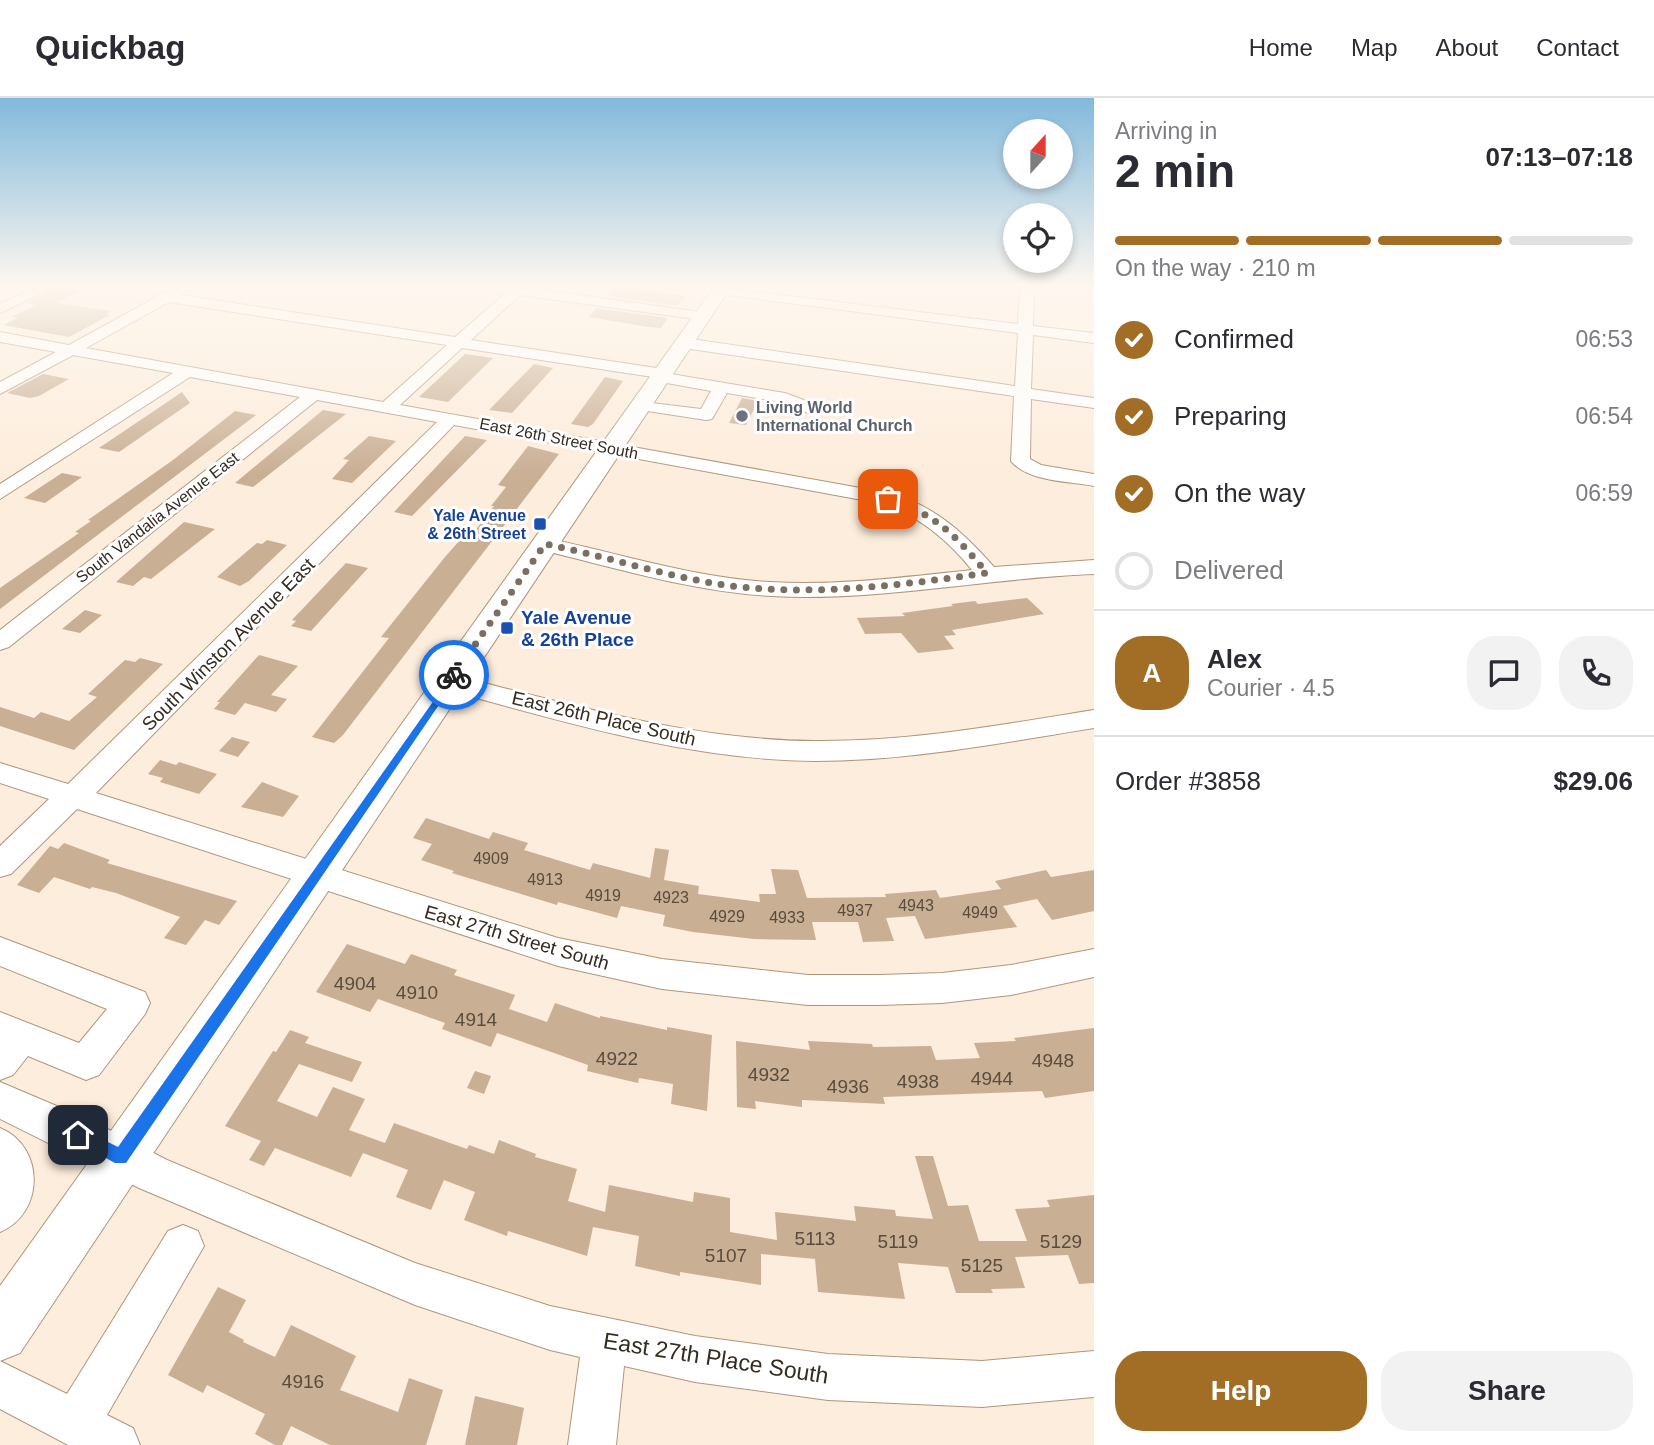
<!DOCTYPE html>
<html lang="en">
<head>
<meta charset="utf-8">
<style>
  :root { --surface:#fff; --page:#f2f2f3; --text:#2b2b33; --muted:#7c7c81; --line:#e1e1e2; --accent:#a26e25 }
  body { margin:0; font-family:Helvetica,sans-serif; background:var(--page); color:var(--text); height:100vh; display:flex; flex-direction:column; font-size:26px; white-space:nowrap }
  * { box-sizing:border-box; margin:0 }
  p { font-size:23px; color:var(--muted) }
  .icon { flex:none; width:38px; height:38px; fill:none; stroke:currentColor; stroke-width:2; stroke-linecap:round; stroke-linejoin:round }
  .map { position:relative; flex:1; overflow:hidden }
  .panel { display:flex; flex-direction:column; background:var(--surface); width:560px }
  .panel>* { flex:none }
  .needle { width:46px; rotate:21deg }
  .fabs { position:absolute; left:1003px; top:21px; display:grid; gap:14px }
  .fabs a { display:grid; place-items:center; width:70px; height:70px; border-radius:50%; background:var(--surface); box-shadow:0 4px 10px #0003; font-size:35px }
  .pin { position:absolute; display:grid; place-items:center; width:60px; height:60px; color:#fff; margin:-30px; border-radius:14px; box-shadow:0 4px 10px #0006 }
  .courier { position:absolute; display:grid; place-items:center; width:70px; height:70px; margin:-35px; border:5px solid #1a73e8; border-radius:50%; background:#fff; color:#222; box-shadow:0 2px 9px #0007 }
  .overview em { font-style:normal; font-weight:800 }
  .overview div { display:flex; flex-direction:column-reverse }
  .overview { display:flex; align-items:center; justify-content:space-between; height:119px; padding:0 21px }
  h1 { font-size:46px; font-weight:800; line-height:52px }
  .bar { display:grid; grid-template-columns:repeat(4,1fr); gap:10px 7px; align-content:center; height:84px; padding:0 21px }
  .bar i { height:9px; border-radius:5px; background:var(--line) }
  .bar .active { background:var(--accent) }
  .bar p { grid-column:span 4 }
  .line { display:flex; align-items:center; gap:18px; padding:0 21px; border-top:2px solid var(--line) }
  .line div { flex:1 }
  .round { display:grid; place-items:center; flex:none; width:74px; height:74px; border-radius:28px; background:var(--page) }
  ol { padding:0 21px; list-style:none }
  li { display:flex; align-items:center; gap:21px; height:77px }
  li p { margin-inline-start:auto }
  li .icon { padding:7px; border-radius:50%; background:var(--accent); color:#fff; stroke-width:4 }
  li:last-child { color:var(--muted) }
  li i { width:38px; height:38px; border:4px solid var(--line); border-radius:50% }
  .primary-button { display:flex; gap:14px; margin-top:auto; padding:14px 21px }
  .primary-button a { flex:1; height:80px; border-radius:28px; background:var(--accent); color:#fff; font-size:28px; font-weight:800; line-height:80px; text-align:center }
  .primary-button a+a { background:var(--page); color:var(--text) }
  header { display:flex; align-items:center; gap:42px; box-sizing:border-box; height:98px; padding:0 35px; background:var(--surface); border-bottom:2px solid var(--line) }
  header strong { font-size:33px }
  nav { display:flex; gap:38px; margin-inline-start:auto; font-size:24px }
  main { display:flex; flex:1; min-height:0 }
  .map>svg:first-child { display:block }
</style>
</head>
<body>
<header>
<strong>Quickbag</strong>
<nav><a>Home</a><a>Map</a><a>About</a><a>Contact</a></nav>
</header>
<main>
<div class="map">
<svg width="1094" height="1347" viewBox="0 0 1094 1347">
  <rect width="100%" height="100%" fill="#fdeddc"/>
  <path fill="#c9af94" d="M56,189h32l-33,16 56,8 -5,3 4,1 -41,22 -66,-12 15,-7 -6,-1 24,-12 -10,-2z
    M616,189h21l-2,2 50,7 -8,10 -70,-10z
    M596,210l72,10 -7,10 -13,-1 -59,-10z
    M465,256l28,4 -45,44 -29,-5z
    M534,266l19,4 -41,45 -23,-3z
    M43,276l26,5 -30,17 -9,2 -23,-5z
    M605,279l18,4 -30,43 -5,3 -17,-3z
    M182,294l8,11 -71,49 -20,-4z
    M742,300l16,3 -12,24 -17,-2z
    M323,312l23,4 -93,73 -18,-4z
    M235,313l21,4 -256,194v-21l79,-55 -4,-1 16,-11 -3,-1 85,-60z
    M369,338l27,5 -44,42 -20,-4 17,-19 -6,-1z
    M465,338l22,4 -75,76 -18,-4z
    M528,348l31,8 -216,281 -9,8 -22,-6 77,-99 -8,-1 64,-80 16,-18 7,1 26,-34h-3l15,-19 -8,-2z
    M62,375l20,4 -37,26 -21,-5z
    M184,424l31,7 -64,50 -7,-2 -11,9 -17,-4z
    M267,442l20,5 -38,36 -9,5 -23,-9 40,-34 5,1z
    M346,465l22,5 -57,63 -20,-5 5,-5 -4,-1z
    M1027,500l17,16 -92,16 4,5 -12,1 10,13 -36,4 -17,-20 -36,1 -8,-16 48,-2 -3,-3 51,-7 -2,-2 24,-3 3,3z
    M85,512l17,5 -22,18 -18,-4z
    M259,557l39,11 -27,29 16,4 -11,13 -31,-9 -10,12 -21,-6 6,-7h-3z
    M140,560l23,6 -89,86 -74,-24v-19l34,11 7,-6 28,9 28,-24 -9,-3 37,-34 10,2z
    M232,639l18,5 -12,15 -19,-6z
    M160,662l16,5 3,-3 38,12 -18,20 -39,-12 3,-4 -15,-4z
    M262,684l37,14 -16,21 -42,-10z
    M426,720l63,21 4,-7 35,11 -4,7 66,20 3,-7 57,15 5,-30 14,2 -5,30 35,6 -1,8 62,8 -1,-8h17l-5,-25 27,1 9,28 79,-1 -1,-3 51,-4 4,8 61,-9 -6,-8 51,-11 5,7 43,-7v41l-42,9 -15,-21 -34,7 14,21 -92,12 -10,-23 -29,2 8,23 -31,1 -5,-20h-46l4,18 -62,-1 -61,-7 -30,-6 2,-11 -44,-9 -4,12 -59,-16 -1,3 -105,-32 2,-2 -33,-11 11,-16 -19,-6z
    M64,745l46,17 -3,3 130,38 -18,24 -14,-5 -19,25 -22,-7 16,-21 -64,-24 -24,-6 -2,2 -36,-12 -15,16 -22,-8 33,-39 8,3z
    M347,846l58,20 6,-10 46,16 -3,5 61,20 -6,14 38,13 8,-19 45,15v-2l67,14v-3l45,8 -5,76 -36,-7 2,-20 -34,-6 -1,5 -51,-12 1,-6 -91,-32 -6,14 -49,-18 3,-6 -67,-24 -8,13 -54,-20z
    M1094,930v63l-49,7 -3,-7 -159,6 2,7 -83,-4v7l-47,-6 1,8 -19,-2 -1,-66 74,9 -2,-9 64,3 1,3 58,-1 5,14 44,-2 -6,-15 42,-2 -2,-3z
    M290,932l19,7 -4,6 57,19 -10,20 -53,-18 -22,37 40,16 16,-30 32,12 -16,31 36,13 9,-20 73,26 2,-4 25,9 5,-14 37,14 -1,3 42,12 -9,32 37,11 4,-27 84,17 1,-10 36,6v34l47,8 -2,-28 81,9 -2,-15 41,4 1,6 37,3 -18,-63h18l15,50 20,-1 11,36h48l-12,-32 35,-2 -3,-7 47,-5v88l-15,1 -11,-29 -53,2 10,31 -34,1 2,4h-37l-8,-26 -50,-4 7,36 -87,-7 -3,-33 -54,-5v31l-81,-13v4l-45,-10 4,-30 -46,-9 -6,29 -79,-25 -1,5 -43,-16 11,-28 -31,-12 -13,30 -35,-13 12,-27 -45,-17 -12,24 -76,-29 -11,18 -15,-6 12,-19 -36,-15 48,-75 3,1z
    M475,973l16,5 -7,18 -17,-6z
    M218,1189l28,13 -17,32 15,8 -1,2 32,15 16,-32 65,31 -16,34 58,22 11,-34 34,12 -17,55h-96l-39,-19 -9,19h-7l-20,-11 10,-20 -58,-29 -4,8 -35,-18z
    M475,1298l49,12 -7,37h-52z"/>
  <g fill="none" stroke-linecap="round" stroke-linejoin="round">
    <defs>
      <path id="minor" d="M37,189h17l-54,26v-9z
        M175,189l15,1 -9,7 274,42 51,-44 -17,-3 -2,-3h34l186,26v6l-5,1 -182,-25 -49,45 192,29 8,5 114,19 29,11 3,4 -3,4 -6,1 -27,-11 -54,-9 -15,26 -6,1 -65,-10 -9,-5 3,-4 66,8 10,-18 -50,-9 -8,-5 -191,-29 -62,57 488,88c45,11 76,40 106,74l100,-7v14c-108,4 -215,28 -323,22 -78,-4 -158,-29 -234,-47l-3,-5 11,-6c74,15 149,40 225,44 68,4 135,-5 202,-12 -25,-31 -51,-52 -88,-66l-430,-79 -358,368 462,145 104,21 146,16h71l63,-2 69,-8 83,-16v28l-83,18 -69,8 -63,2h-71l-146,-16 -104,-23 -481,-157 -66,65 -11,3v-31l49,-47 -49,-16v-20l68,21 369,-362 -120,-22 -308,247 -9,3v-20l300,-233 -110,-20 -190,122v-15l173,-111 -100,-18 -73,39v-12l56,-30 -56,-10v-10l69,13zM169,204l278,43 -64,57 -297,-54z
        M715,189l303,37 2,-37h14l-1,39 61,7v10l-61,-8 -2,54 63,9v10l-63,-9 -1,60 11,6 53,9v12c-25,-5 -66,-4 -83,-25l3,-65 -330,-48 -8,-5 8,-5 331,48 3,-53 -298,-39 -7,-4z
        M449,576c119,30 241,66 365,67 94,1 187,-16 280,-31v18c-93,15 -185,33 -279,33 -127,-1 -254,-40 -375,-73l-4,-6 4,-6z
        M0,839l145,55 5,11 -5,11 -46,61 -13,5 -58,-24 -15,19 -13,5v-68l79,31 28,-34 -107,-43z
        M0,984l92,39 75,39 248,103 135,43 145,30 133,18 154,7 112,-10v46l-112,10 -154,-7 -133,-18 -71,-16 -8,79h-48l12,-88 -30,-7 -135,-45 -276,-117 -139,-69z
        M0,1030c46,19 44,86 0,104z
        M183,1127l15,6 6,15 -97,169 26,13 7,17h-72l-68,-36v-48l67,33 101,-163z"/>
      <path id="major" d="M714,189h17l-711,1066 -20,8v-75z"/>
    </defs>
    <use href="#minor" stroke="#af967b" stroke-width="2"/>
    <use href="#major" stroke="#af967b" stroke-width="2"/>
    <use href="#minor" fill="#fff" fill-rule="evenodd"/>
    <use href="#major" fill="#fff" fill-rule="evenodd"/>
  </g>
  <linearGradient id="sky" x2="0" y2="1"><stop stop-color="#82b9dc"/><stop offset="0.5" stop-color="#fef7ef"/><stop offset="1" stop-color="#fef7ef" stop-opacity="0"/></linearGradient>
  <rect width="1094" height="377" fill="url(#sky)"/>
  <path fill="#1a73e8" d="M454,574l4,1v4l-332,486h-11l-42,-23v-11l5,-2 40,20z"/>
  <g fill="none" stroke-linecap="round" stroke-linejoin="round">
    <path stroke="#7b6f62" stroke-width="7" stroke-dasharray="0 12.6" d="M454,577l91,-131c62,12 124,34 187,42 86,10 170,-1 255,-13 -31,-37 -51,-59 -99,-74"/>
  </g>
  <circle fill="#6b7280" stroke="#fff" stroke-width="2.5" cx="742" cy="318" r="7"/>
  <g fill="#1a4fb4" stroke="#fff" stroke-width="2.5">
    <rect x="533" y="419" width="14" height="14" rx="3.5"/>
    <rect x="500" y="523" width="14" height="14" rx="3.5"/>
  </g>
  <g text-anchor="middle" stroke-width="6" stroke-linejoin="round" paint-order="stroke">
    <g font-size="16" font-weight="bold" fill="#5b616d" stroke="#fff" text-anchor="start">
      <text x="756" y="315">Living World<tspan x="756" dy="18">International Church</tspan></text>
    </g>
    <g font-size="16" fill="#352b20" stroke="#fff">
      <text transform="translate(559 340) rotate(11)" y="6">East 26th Street South</text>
      <text transform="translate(157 419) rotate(-38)" y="6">South Vandalia Avenue East</text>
    </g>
    <g font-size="16" font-weight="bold" fill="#164399" stroke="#fff" text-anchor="end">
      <text x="526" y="423">Yale Avenue<tspan x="526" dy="18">&amp; 26th Street</tspan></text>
    </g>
    <g font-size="16" fill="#5a4c3d">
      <text x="491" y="766">4909</text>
      <text x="545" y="787">4913</text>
      <text x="603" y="803">4919</text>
      <text x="671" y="805">4923</text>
      <text x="916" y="813">4943</text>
      <text x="855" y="818">4937</text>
      <text x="980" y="820">4949</text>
      <text x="727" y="824">4929</text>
      <text x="787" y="825">4933</text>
    </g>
    <g font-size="19" font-weight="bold" fill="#164399" stroke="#fff" text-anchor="start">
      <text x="521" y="526">Yale Avenue<tspan x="521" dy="22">&amp; 26th Place</tspan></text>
    </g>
    <g font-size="19" fill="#352b20" stroke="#fff">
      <text transform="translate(228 546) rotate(-45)" y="7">South Winston Avenue East</text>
      <text transform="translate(604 620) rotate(13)" y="7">East 26th Place South</text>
      <text transform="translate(517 839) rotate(16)" y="7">East 27th Street South</text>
    </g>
    <g font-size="19" fill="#5a4c3d">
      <text x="355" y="892">4904</text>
      <text x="417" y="901">4910</text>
      <text x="476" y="928">4914</text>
      <text x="617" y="967">4922</text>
      <text x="1053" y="969">4948</text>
      <text x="769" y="983">4932</text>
      <text x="992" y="987">4944</text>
      <text x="918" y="990">4938</text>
      <text x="848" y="995">4936</text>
      <text x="815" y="1147">5113</text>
      <text x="898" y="1150">5119</text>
      <text x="1061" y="1150">5129</text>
      <text x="726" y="1164">5107</text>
      <text x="982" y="1174">5125</text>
      <text x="303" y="1290">4916</text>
    </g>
    <g font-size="23" fill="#352b20" stroke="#fff">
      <text transform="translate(716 1260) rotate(9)" y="8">East 27th Place South</text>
    </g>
  </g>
</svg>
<div class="fabs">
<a><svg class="needle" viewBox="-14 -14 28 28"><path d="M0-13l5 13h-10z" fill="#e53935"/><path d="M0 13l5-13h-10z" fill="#7c7c81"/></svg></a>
<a><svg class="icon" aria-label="locate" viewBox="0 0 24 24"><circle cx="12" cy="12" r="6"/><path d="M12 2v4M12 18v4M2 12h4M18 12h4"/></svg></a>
</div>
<div class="pin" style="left:888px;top:401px;background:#ea580c"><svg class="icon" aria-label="bag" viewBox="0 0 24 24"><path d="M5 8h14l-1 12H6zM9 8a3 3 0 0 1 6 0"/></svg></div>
<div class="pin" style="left:78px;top:1037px;background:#1f2937"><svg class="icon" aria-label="home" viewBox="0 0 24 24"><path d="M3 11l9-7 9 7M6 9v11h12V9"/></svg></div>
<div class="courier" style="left:454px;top:577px"><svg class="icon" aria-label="bike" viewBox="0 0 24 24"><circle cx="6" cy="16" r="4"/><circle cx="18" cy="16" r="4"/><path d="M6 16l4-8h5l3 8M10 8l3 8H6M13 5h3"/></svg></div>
</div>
<section class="panel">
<div class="overview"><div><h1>2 min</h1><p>Arriving in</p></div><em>07:13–07:18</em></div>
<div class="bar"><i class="active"></i><i class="active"></i><i class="active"></i><i></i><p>On the way · 210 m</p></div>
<ol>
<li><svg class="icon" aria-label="check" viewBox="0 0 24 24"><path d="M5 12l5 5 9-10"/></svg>Confirmed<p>06:53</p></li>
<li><svg class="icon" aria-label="check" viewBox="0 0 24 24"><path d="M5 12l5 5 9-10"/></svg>Preparing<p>06:54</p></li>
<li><svg class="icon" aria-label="check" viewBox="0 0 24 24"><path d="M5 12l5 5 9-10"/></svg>On the way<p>06:59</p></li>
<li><i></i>Delivered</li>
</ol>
<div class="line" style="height:126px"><b class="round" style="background:var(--accent);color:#fff">A</b><div><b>Alex</b><p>Courier · 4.5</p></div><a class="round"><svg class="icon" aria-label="chat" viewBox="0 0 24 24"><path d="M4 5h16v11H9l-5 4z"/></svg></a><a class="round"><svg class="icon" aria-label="phone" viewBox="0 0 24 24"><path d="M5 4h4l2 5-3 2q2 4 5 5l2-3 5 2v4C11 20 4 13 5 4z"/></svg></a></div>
<div class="line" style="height:91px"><div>Order #3858</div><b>$29.06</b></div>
<div class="primary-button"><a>Help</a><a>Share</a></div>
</section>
</main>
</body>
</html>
